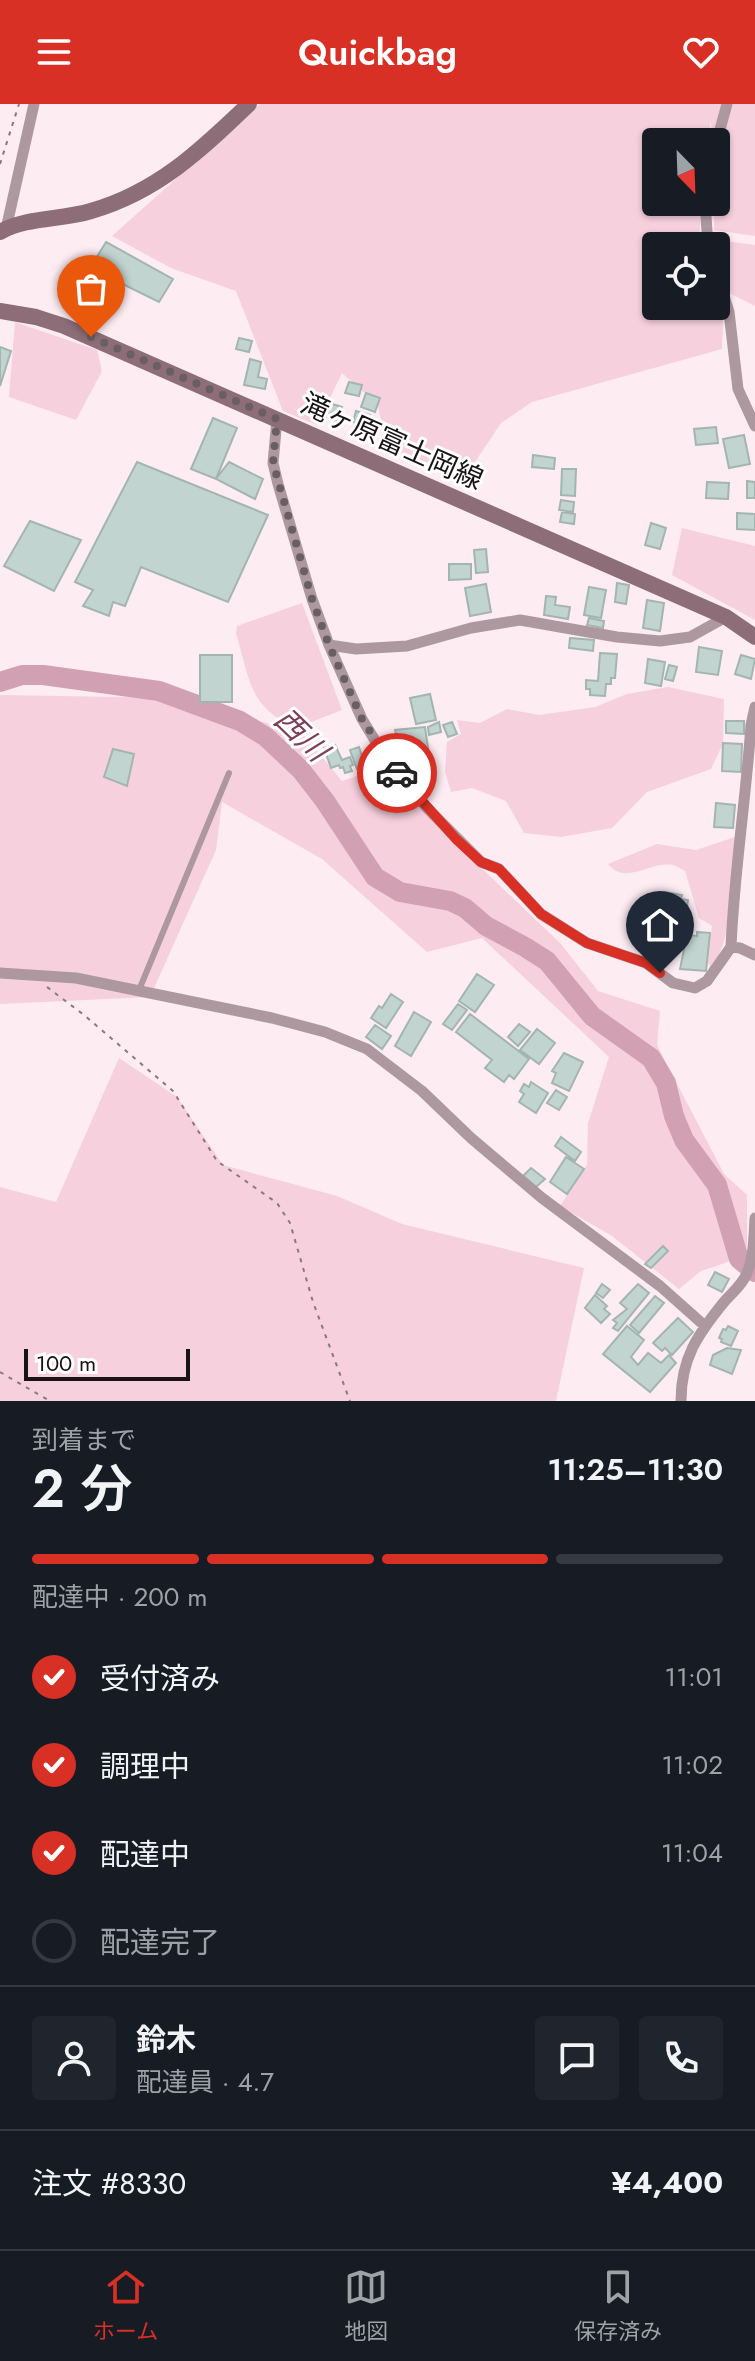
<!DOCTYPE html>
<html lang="ja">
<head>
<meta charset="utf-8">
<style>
  :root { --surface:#171b24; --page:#20242c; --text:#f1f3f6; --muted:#9ea1a6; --line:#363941; --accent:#d93025 }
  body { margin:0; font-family:Jost,"Noto Sans JP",sans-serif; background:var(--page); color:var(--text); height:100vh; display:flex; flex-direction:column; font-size:30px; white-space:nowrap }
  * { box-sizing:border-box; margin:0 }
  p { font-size:26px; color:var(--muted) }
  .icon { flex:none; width:44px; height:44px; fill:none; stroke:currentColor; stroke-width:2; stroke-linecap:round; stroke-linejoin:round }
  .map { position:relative; height:1297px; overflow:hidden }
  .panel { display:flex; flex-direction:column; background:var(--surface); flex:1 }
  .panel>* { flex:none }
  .needle { width:52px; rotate:157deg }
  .fabs { position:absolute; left:642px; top:24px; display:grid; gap:16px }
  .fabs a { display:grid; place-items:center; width:88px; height:88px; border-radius:8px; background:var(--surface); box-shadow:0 2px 6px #0004; font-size:40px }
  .scale { position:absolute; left:24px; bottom:20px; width:166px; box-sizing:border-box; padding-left:8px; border:4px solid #191315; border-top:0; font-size:22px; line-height:28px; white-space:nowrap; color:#191315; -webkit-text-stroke:6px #fefefe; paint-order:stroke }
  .pin { position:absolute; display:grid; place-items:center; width:68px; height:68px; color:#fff; margin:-82px -34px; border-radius:50% 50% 50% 0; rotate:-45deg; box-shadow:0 0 8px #0007 }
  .pin .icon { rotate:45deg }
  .courier { position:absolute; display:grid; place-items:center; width:80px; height:80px; margin:-40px; border:6px solid #d93025; border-radius:50%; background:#fff; color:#222; box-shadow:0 2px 10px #0007 }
  .headline em { font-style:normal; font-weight:600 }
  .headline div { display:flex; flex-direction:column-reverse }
  .headline { display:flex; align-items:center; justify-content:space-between; height:136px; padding:0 32px }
  h1 { font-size:52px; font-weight:600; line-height:60px }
  .bar { display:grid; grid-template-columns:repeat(4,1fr); gap:12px 8px; align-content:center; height:96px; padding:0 32px }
  .bar i { height:10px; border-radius:6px; background:var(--line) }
  .bar .selected { background:var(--accent) }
  .bar p { grid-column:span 4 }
  .line { display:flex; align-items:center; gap:20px; padding:0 32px; border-top:2px solid var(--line) }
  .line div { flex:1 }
  .round { display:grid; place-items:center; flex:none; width:84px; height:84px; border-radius:8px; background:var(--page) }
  ol { padding:0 32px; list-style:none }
  li { display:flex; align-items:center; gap:24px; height:88px }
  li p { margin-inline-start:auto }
  li .icon { padding:8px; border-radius:50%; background:var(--accent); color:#fff; stroke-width:4 }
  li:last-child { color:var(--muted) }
  li i { width:44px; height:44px; border:4px solid var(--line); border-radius:50% }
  header { display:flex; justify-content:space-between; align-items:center; height:104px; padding:0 32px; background:var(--accent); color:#fff; font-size:36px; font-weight:600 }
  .dock { display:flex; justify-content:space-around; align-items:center; height:112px; border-top:2px solid var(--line); background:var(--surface); font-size:22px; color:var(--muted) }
  .dock a { display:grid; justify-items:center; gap:4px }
  .dock .selected { color:var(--accent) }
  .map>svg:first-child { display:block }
</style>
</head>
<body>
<header><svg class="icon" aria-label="menu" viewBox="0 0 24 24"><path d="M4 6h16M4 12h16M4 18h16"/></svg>Quickbag<svg class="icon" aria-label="heart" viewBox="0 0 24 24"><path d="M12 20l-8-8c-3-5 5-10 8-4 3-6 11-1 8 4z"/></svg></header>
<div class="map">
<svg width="755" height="1297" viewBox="0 0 755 1297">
  <rect width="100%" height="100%" fill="#fdecf2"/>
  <path fill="#f7d0de" d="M260,0h495v132l-41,-6 2,-88h-4l-1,-21 -3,21h-52v60h46l-3,37 2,7h-45v60h60v-16l7,32 -1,27 -190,53 -31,21 -36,54 -76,-28 -12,-45 -35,-31 -25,52 -34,-14 -47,-120 -65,-23 -59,-32z
    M718,136l37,5v61l-24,-12z
    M15,218l82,28 5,21 -26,49 -67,-23z
    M682,424l73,18v74l-83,-45z
    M302,499l40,107 -46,18c-48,-22 -46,-48 -60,-95l1,-7z
    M668,583l56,12 -1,45 -12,25 -64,23 -35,36 -51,9 -37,-4 -18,-32 -34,-13 -21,4 -6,-20 2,-30 14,-8 -4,-14 23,3 27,-14 32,6 56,-8 32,-13z
    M0,591l178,3 124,35 40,48 36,-12 182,174 38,48 62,20 -3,34 67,129 23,21v53l-19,14 -27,9 -22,18 -67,-53 -52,-30 27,-41 1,-42 21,-66 -127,-119 -55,14 -105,-93 -100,-57 -6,48 -66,147 -150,7z
    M738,732c-4,46 -4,93 -26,134l-5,-9 5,-35 -13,-8 -14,-47c-4,-2 -8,-5 -12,-6 -23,-4 -47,21 -65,-1l49,-20 39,6z
    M119,954l58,39 46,68 114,31 65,28 182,44 -28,133h-556v-214l56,15z"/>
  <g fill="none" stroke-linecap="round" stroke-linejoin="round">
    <path stroke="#d1a1b3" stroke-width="20" d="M0,578l22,-7h21l116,16 81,30 26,16 35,33 24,31 50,76 25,15 50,9 15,7 21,18 39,21 22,14 45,55 59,42 15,25 8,33 10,24 33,45 22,74 16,13"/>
  </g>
  <path fill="#c2d4d0" stroke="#a3b5b1" stroke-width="2" d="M106,138l67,37 -14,23 -69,-34z
    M100,190l14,8 -15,25 -14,-8z
    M239,234l13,3 -3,11 -13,-3z
    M0,243l11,4 -11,35z
    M250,255l11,3 -3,15 9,2 -2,10 -21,-4z
    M349,278l13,3 -3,11 -14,-3z
    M366,289l14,5 -5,14 -14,-5z
    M329,299l13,4 -5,14 -13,-5z
    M356,307l14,4 -3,11 -14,-4z
    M213,314l24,10 -21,51 -25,-10z
    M716,323l2,16 -22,2 -2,-16z
    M744,331l6,29 -21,4 -6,-29z
    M533,351l22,3 -1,11 -22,-2z
    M137,358l131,53 -40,87 -87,-35 -16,39 -12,-4 -4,14 -26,-10 10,-16 -18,-8z
    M229,358l34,17 -8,20 -39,-20z
    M562,365h14l-1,27 -14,-1z
    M747,377l8,1v16h-8z
    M707,378l22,1 -1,16 -22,-1z
    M561,396l13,2 -1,10 -14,-2z
    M562,408l13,2 -1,10 -14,-2z
    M737,409l18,1v16l-18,-1z
    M30,417l51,19 -27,51 -50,-25z
    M651,419l15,5 -6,21 -15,-4z
    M486,445l2,23 -12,1 -2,-23z
    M449,460h22v15l-22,1z
    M617,479l12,2 -3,19 -11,-2z
    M486,480l5,28 -21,4 -5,-28z
    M589,483l17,3 -5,28 -17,-3z
    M546,492l10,1 -1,8 15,2 -2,12 -24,-4z
    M647,496l17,3 -4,28 -17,-3z
    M589,514l15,3 -1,7 -16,-3z
    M570,534l24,2 -1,11 -24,-3z
    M699,543l23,4 -4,24 -22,-3z
    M600,549l17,1 -2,24h-4v6h-5l-1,12 -15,-1v-6h-4v-9l12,1z
    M200,551h32v47h-32z
    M741,551l14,4 -4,20 -16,-5z
    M648,555l17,3 -4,24 -16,-3z
    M669,561l8,2 -4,14 -8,-2z
    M430,590l6,26 -20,4 -6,-26z
    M726,617h18v13l-18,-1z
    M439,618l2,10 -12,3 -1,-8z
    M452,618l5,12 -9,3 -5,-12z
    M425,623l4,28 -23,4 -2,-11h-5l-4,-18z
    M390,633l8,13 -5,4 -9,-13z
    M723,639l19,1 -1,28 -19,-1z
    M335,641l7,15 8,-3 3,8 -3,1 2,5 -7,2 -2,-6 -3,1 -1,-3 -8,3 -7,-20z
    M359,643l6,18 -8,4 -7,-19z
    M113,645l21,5 -7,32 -23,-9z
    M716,699l19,2 -2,23 -19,-1z
    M664,788l18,3 -1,4 7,1 -2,15 -24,-3z
    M697,828l13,1 -4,38 -26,-2 7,-34 10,1z
    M477,870l17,11 -19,27 -16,-11z
    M391,890l12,8 -17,26 -15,-10 8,-12 3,2z
    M458,900l9,6 -15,20 -9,-6z
    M414,908l17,10 -20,34 -16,-10z
    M470,910l59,45 -15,20 -5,-4 -5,7 -19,-14 7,-8 -36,-28z
    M519,920l11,8 -12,14 -10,-9z
    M375,921l16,11 -9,13 -16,-12z
    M537,925l18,14 -16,21 -19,-14z
    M564,949l19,9 -14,29 -17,-8 4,-10 -4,-2z
    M531,978l17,11 -12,20 -17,-11 5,-8 -4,-3 4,-7 5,3z
    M556,986l11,7 -8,13 -12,-7z
    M561,1033l20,15 -6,9 -20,-15z
    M566,1053l18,12 -17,25 -17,-12z
    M531,1064l14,11 -9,8 -13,-11z
    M663,1142l5,5 -17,17 -6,-4z
    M715,1168l14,7 -7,13 -14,-7z
    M602,1180l8,6 -7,8 -7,-5z
    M638,1180l11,9 -31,38 -5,-3 4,-5 -4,-3 14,-11 -7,-6z
    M595,1191l12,11 -3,3 6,5 -9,9 -16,-15z
    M655,1192l9,7 -25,30 -9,-8z
    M678,1214l15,14 -21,23 -7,-7 -3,3 -9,-8z
    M627,1222l17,14 -13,17 7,8 10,-12 13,10 8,-8 7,8 -26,29 -47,-38z
    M728,1222l10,5 -7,15 -10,-4 1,-3 -3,-1 4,-9 3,1z
    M727,1244l14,2 -9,24 -22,-9 3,-10z"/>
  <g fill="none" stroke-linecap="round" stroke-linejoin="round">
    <path stroke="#867a7e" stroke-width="2" stroke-dasharray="4 6" stroke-linecap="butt" d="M0,60l19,-60
      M47,883l37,28 89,76 44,70 60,42 13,20 23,79 37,99
      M0,1268l50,29"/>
    <path stroke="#ae98a0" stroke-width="6" d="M139,886l90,-217"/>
    <path stroke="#ae98a0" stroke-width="11" d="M716,40l11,-40
      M705,98l3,44
      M6,125l28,-125
      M716,167l13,41 9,77 17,37
      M277,315l-4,44 5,21 34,115 17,46 33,74 28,46 36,42 55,55 18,7 42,45 46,29 59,20 27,20 22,5 12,-7 24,-34 9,1 15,7
      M329,541l27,4 51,-3 64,-18 49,-8 97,17 43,4 30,-4 36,-20
      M731,843c3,-74 15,-148 20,-222l4,-18
      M0,869l76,5 196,40 53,14 42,17 55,42 49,47 71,60 118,88 45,40
      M681,1297c0,-43 17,-67 43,-99 8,-9 19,-18 23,-29 7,-17 7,-37 8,-55"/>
    <path stroke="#8c6d78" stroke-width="16" d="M0,128c26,-15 62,-12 91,-21 66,-19 109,-60 158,-107
      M0,207l36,6 28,9 662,291 29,20"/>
  </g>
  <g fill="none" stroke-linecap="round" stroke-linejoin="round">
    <path stroke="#695f62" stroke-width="8" stroke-dasharray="0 14.4" d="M91,233l186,82 -4,44 39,136 17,46 33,74 35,54"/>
    <path stroke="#d93025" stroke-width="10" d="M397,669l59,66 25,23 18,7 42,45 46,29 59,20 14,10"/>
  </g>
  <g text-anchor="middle" stroke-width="6" stroke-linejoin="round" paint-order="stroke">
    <g font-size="28" fill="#191315" stroke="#fefefe">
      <text transform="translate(392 337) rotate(24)" y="10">滝ヶ原富士岡線</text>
    </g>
    <g font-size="30" font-style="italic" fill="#7d3e59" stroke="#fefefe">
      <text transform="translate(301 631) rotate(44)" y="10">西川</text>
    </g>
  </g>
</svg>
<div class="fabs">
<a><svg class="needle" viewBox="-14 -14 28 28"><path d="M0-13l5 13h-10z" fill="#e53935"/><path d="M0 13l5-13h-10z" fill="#9ea1a6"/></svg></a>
<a><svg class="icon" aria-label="locate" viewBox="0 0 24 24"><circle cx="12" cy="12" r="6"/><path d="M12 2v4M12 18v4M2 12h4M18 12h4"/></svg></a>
</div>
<div class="scale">100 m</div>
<div class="pin" style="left:91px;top:233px;background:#ea580c"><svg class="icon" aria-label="bag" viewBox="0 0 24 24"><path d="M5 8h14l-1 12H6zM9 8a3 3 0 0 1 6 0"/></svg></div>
<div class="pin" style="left:660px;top:869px;background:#1f2937"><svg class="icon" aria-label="home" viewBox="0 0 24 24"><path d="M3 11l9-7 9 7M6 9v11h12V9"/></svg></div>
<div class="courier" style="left:397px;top:669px"><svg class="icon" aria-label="car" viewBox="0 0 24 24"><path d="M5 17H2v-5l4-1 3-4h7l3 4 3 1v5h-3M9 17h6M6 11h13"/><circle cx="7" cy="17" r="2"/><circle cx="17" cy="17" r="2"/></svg></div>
</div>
<section class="panel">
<div class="headline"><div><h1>2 分</h1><p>到着まで</p></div><em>11:25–11:30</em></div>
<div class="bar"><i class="selected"></i><i class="selected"></i><i class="selected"></i><i></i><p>配達中 · 200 m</p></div>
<ol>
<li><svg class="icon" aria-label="check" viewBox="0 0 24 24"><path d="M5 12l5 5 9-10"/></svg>受付済み<p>11:01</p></li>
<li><svg class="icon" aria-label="check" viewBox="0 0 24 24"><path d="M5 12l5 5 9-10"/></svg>調理中<p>11:02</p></li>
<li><svg class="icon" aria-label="check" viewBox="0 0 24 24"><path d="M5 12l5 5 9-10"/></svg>配達中<p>11:04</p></li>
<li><i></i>配達完了</li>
</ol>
<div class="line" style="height:144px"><a class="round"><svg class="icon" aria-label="person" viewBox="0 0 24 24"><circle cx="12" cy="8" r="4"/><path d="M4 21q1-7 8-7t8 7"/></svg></a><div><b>鈴木</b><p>配達員 · 4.7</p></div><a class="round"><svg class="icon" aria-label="chat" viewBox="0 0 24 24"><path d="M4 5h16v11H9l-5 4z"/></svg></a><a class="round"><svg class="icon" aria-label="phone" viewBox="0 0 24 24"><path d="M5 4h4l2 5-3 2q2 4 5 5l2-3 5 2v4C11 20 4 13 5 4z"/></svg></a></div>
<div class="line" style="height:104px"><div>注文 #8330</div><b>¥4,400</b></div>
</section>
<nav class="dock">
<a class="selected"><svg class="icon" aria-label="home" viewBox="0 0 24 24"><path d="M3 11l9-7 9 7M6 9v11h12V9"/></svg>ホーム</a>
<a><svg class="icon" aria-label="map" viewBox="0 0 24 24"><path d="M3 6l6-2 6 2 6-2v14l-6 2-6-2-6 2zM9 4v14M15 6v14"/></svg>地図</a>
<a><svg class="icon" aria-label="saved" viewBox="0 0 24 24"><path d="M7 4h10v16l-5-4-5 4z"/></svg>保存済み</a>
</nav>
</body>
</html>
